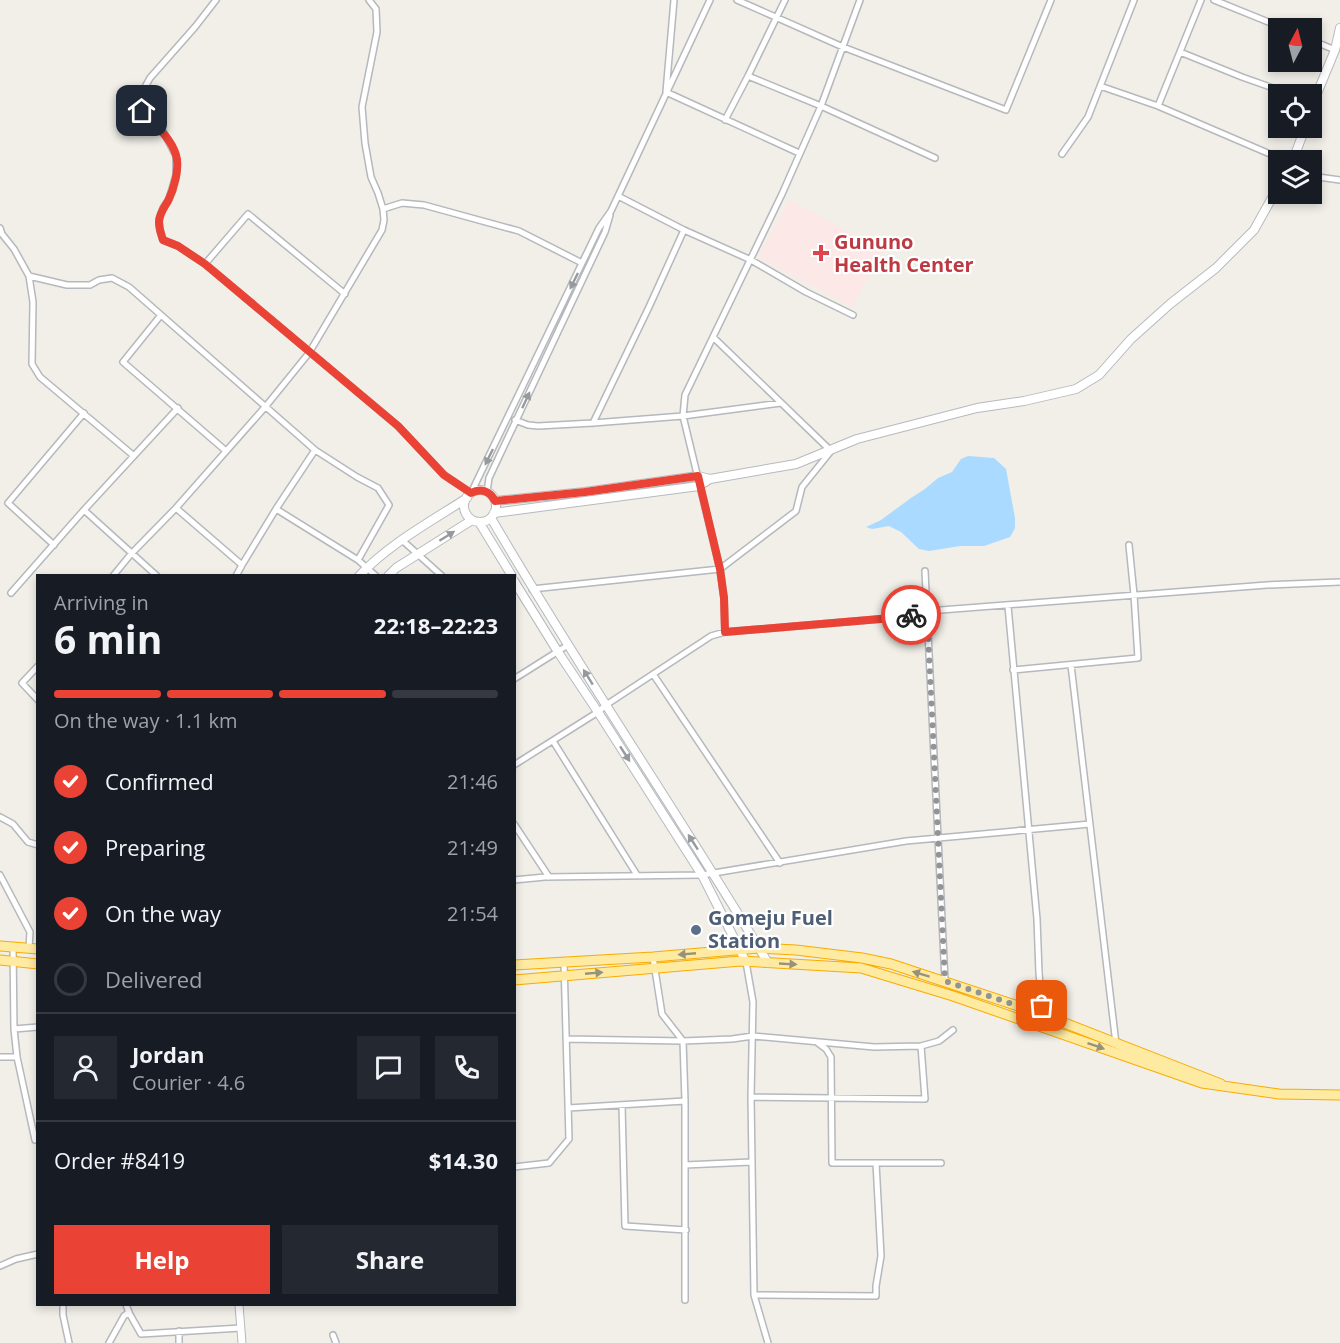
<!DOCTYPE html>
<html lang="en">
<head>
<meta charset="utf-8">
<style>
  :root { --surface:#171b24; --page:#242831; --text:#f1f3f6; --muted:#9ea1a6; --line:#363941; --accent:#ea4335 }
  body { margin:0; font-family:"Open Sans",sans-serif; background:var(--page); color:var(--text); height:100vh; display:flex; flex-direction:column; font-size:22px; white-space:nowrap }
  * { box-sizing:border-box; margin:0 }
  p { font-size:20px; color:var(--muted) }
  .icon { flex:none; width:33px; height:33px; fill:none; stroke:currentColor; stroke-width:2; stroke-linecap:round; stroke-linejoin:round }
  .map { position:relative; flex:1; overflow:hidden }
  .details { position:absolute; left:36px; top:574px; width:480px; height:732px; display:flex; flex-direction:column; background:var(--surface); border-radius:0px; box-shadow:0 3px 9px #0003 }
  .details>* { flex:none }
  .needle { width:39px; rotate:7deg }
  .fabs { position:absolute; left:1268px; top:18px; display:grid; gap:12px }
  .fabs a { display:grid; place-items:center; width:54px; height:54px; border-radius:0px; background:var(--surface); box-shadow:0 3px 9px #0003; font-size:30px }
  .pin { position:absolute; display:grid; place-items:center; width:51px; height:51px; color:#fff; margin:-26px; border-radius:12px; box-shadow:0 3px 9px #0006 }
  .courier { position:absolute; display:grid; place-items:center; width:60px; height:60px; margin:-30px; border:4px solid #ea4335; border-radius:50%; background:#fff; color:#222; box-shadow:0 2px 8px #0007 }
  .summary em { font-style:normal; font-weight:700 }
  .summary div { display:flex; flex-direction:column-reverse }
  .summary { display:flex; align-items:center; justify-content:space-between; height:102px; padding:0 18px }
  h1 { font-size:39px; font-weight:700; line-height:45px }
  .bar { display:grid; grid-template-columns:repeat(4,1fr); gap:9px 6px; align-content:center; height:72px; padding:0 18px }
  .bar i { height:8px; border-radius:4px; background:var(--line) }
  .bar .active { background:var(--accent) }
  .bar p { grid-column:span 4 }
  .line { display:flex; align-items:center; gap:15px; padding:0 18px; border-top:2px solid var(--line) }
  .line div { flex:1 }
  .round { display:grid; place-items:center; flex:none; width:63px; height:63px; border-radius:0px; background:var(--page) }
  ol { padding:0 18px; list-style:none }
  li { display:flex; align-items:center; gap:18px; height:66px }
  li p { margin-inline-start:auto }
  li .icon { padding:6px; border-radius:50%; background:var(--accent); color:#fff; stroke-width:4 }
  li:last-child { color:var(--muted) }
  li i { width:33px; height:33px; border:3px solid var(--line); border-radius:50% }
  .cta { display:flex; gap:12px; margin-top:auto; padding:12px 18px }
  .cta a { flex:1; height:69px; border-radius:0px; background:var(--accent); color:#fff; font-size:24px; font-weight:700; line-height:69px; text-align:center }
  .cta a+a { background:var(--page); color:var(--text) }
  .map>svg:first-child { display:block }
</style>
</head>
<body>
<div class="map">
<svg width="1340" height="1343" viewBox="0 0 1340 1343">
  <rect width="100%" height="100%" fill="#f1efe8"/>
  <path fill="#fce8e6" d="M790,199l93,53 -31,55 -91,-48 -2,-4z"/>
  <path fill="#aadaff" d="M968,456l26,2 12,11 9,49v10l-5,9 -26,9h-24l-31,5 -10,-2 -18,-17 -12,-6 -17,3 -6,-2 15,-7 30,-22 14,-9 13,-11 14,-6 9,-13z"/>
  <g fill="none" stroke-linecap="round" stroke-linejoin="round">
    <defs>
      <path id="minor" d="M216,0l-21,27 -45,51 -10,18v8l2,7 21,20 13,25v19l-7,24 -6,9 -4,12 1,10 3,10 15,6 27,18 193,162 46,49 27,18 128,-265 12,-17 99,-211
        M674,0l-8,92 133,61
        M737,0l106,47 163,63 45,-110
        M1214,0l69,28
        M1311,40l24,10
        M1180,52l62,25 48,17
        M748,76l73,30 114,52
        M1100,86l58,20 126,54
        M1158,106l43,-106
        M725,120l23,-44 37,-76
        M1062,154l26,-37 46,-117
        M1311,176l29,4
        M618,196l66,34 67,30 55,32 47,23
        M383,209l19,-6 22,2 95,26 63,32
        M0,228l2,6 12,15 15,27 4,26 -1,62 8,13 94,79
        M205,264l43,-50 97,80
        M29,276l38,9h23l9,-5 13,-2 17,9 186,163 42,27 21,11 11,17 -31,55
        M161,315l-38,47 103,89
        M515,420l13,5 10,1 55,-3 90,-7 98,-13
        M593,423l56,-116 35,-77
        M487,492l2,-14 116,-246 5,-17
        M176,508l66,57
        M276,509l82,51 18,16
        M84,510l73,66
        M402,540l40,36
        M54,545l-46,-42 76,-90
        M925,571l20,410
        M113,576l18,-22 45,-46 90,-102 43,-53 73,-123 2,-10 -1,-11 -5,-16 -7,-16 -6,-34 -3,-36 15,-75 -1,-23 -7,-9
        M236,576l6,-11 34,-56 39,-59
        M532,589l188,-20 76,-58 6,-24 29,-36 -118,-114
        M11,593l73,-83 94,-102
        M1008,606l29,313 2,54 3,33 -3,7
        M725,632l-1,-34 -4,-29 -37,-153 2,-21 97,-201 39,-88 39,-106
        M1071,665l45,379
        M38,666l-16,17 16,17
        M1013,670l125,-12 -4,-63 -5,-50
        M653,674l127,189
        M514,679l54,-34
        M553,741l84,134
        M514,765l84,-53 8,-7 105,-69 14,-4 167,-14 49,-8 326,-25 73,-3
        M0,817l13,7 15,18 10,3
        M514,824l35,53
        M0,875l30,57 -1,16
        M514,880l31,-3 157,-2 204,-34 184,-17
        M13,947l1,82 3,28 18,83 3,-1
        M653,957l9,57 21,27 2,60v199
        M746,962l7,40 -2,95 3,198 14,48
        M14,1029l24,-2
        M566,1039l117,2 49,-2 21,-3 121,11 47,-1 18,-5 14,-11
        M818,1043l8,6 5,8 1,106h109
        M0,1057h17
        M751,1097l174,2 -4,-53
        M622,1105l3,121 61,4
        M568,1108l117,-7
        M685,1165l66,-3
        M514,1167l35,-4 20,-24 -5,-177
        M0,1266l16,-7 22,-5
        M754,1295l122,1v-10l5,-30 -5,-93
        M63,1305v10l6,28
        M128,1311l13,23 100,-6
        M333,1335l3,8
        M109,1343l15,-27 5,-4 -3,-7
        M179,1343v-12"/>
      <path id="tertiary" d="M239,1305l3,38"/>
      <path id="secondary" d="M1311,108l24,-58 5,-22
        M1293,160l12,-32
        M464 506a16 16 0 1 1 32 0a16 16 0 1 1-32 0Z
        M495,501l90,-9 113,-16 12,3
        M494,513l205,-27 11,-7 86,-15 61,-25 120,-31 47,-7 52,-12 23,-14 32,-36 39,-35 46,-36 38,-38 24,-43
        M491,518c88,151 187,295 277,445
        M479,522l33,54
        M359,576c30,-32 71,-54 108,-78
        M388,576l8,-8 76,-48
        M514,581l44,71 40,60 104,163 44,87"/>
      <path id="trunk" d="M0,946l38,3
        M0,960l38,4
        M514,965l139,-8 106,-9 37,2 66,8 29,6 148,49 182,71
        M514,980l227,-19 120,7 92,28 249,87 77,11 61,1"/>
    </defs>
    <use href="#minor" stroke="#b5b8bc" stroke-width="8"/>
    <use href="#tertiary" stroke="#b5b8bc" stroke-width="9"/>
    <use href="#secondary" stroke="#b6babf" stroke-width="10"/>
    <use href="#trunk" stroke="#f9ab00" stroke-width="11"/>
    <use href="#minor" stroke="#fff" stroke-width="5"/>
    <use href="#tertiary" stroke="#fff" stroke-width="7"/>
    <use href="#secondary" stroke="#fff" stroke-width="8"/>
    <use href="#trunk" stroke="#feeaa1" stroke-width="9"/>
  </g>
  <defs><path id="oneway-solid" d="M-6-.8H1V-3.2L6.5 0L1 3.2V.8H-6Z" transform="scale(1.5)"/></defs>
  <g fill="#979a9d">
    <use href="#oneway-solid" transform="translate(574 281) rotate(116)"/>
    <use href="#oneway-solid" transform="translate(526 400) rotate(-65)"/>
    <use href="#oneway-solid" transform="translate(489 457) rotate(116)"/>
    <use href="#oneway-solid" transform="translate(447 536) rotate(-32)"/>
    <use href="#oneway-solid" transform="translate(588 677) rotate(-122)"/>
    <use href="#oneway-solid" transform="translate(625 754) rotate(57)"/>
    <use href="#oneway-solid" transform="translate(693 842) rotate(-123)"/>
  </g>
  <g fill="#97927c">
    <use href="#oneway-solid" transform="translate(687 954) rotate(175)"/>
    <use href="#oneway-solid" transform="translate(788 964) rotate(3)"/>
    <use href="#oneway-solid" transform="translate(594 973) rotate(-5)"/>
    <use href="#oneway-solid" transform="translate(921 974) rotate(-163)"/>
    <use href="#oneway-solid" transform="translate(1096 1046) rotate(19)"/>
  </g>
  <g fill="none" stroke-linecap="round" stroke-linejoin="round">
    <path stroke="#929495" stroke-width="6" stroke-dasharray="0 10.8" d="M911,615l16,-3 18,369 94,32 3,-7"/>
    <path stroke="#ea4335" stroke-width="8" d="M142,111c12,14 28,25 34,44 4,13 -2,34 -8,46 -4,7 -9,13 -9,21 0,7 2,12 4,18l15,6 27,18 193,162 46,49 27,18c10,-5 19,-2 24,8l90,-9 113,-16 22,93 4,29 1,34 167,-14 19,-3"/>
  </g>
  <path fill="#e0444e" stroke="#fff" stroke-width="2" d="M818 244h6v6h6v6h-6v6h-6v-6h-6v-6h6z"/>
  <circle fill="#5c6f8a" stroke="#fff" stroke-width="2" cx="696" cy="930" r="6"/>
  <g text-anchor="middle" stroke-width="4.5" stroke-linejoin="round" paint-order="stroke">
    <g font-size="20" font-weight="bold" fill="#be3a42" stroke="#fff" text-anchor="start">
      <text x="834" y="249">Gununo<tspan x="834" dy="23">Health Center</tspan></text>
    </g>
    <g font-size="20" font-weight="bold" fill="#4e5e75" stroke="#fff" text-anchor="start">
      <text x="708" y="925">Gomeju Fuel<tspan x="708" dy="23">Station</tspan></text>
    </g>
  </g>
</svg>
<div class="fabs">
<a><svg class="needle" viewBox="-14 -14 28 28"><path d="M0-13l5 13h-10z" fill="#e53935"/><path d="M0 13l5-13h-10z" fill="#9ea1a6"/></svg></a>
<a><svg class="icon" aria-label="locate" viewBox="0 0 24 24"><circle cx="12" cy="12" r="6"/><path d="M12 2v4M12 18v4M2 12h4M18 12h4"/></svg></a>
<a><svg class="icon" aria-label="layers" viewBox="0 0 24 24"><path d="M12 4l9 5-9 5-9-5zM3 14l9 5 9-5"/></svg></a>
</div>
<div class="pin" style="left:1042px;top:1006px;background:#ea580c"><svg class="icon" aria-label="bag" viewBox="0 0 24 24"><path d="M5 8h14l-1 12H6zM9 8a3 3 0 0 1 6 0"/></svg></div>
<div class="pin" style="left:142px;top:111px;background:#1f2937"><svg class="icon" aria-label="home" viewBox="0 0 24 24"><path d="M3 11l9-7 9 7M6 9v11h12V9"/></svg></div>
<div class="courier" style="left:911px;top:615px"><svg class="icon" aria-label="bike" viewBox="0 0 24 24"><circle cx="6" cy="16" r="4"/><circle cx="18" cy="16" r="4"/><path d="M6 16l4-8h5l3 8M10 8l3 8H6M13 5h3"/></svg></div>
<section class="details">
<div class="summary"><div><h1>6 min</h1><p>Arriving in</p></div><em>22:18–22:23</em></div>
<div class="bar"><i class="active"></i><i class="active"></i><i class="active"></i><i></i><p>On the way · 1.1 km</p></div>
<ol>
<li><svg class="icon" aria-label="check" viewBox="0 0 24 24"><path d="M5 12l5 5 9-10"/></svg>Confirmed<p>21:46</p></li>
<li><svg class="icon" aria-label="check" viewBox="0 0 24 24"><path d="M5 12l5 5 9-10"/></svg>Preparing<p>21:49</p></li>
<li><svg class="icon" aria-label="check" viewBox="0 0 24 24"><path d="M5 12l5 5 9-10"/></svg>On the way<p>21:54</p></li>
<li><i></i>Delivered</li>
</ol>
<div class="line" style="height:108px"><a class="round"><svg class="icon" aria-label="person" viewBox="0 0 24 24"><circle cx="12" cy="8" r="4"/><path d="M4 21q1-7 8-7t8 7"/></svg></a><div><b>Jordan</b><p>Courier · 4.6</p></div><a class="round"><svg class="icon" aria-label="chat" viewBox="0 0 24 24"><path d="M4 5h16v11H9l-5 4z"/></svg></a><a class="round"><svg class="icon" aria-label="phone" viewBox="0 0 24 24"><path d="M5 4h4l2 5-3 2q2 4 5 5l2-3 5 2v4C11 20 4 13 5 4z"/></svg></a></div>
<div class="line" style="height:78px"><div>Order #8419</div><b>$14.30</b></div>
<div class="cta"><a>Help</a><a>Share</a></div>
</section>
</div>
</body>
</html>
